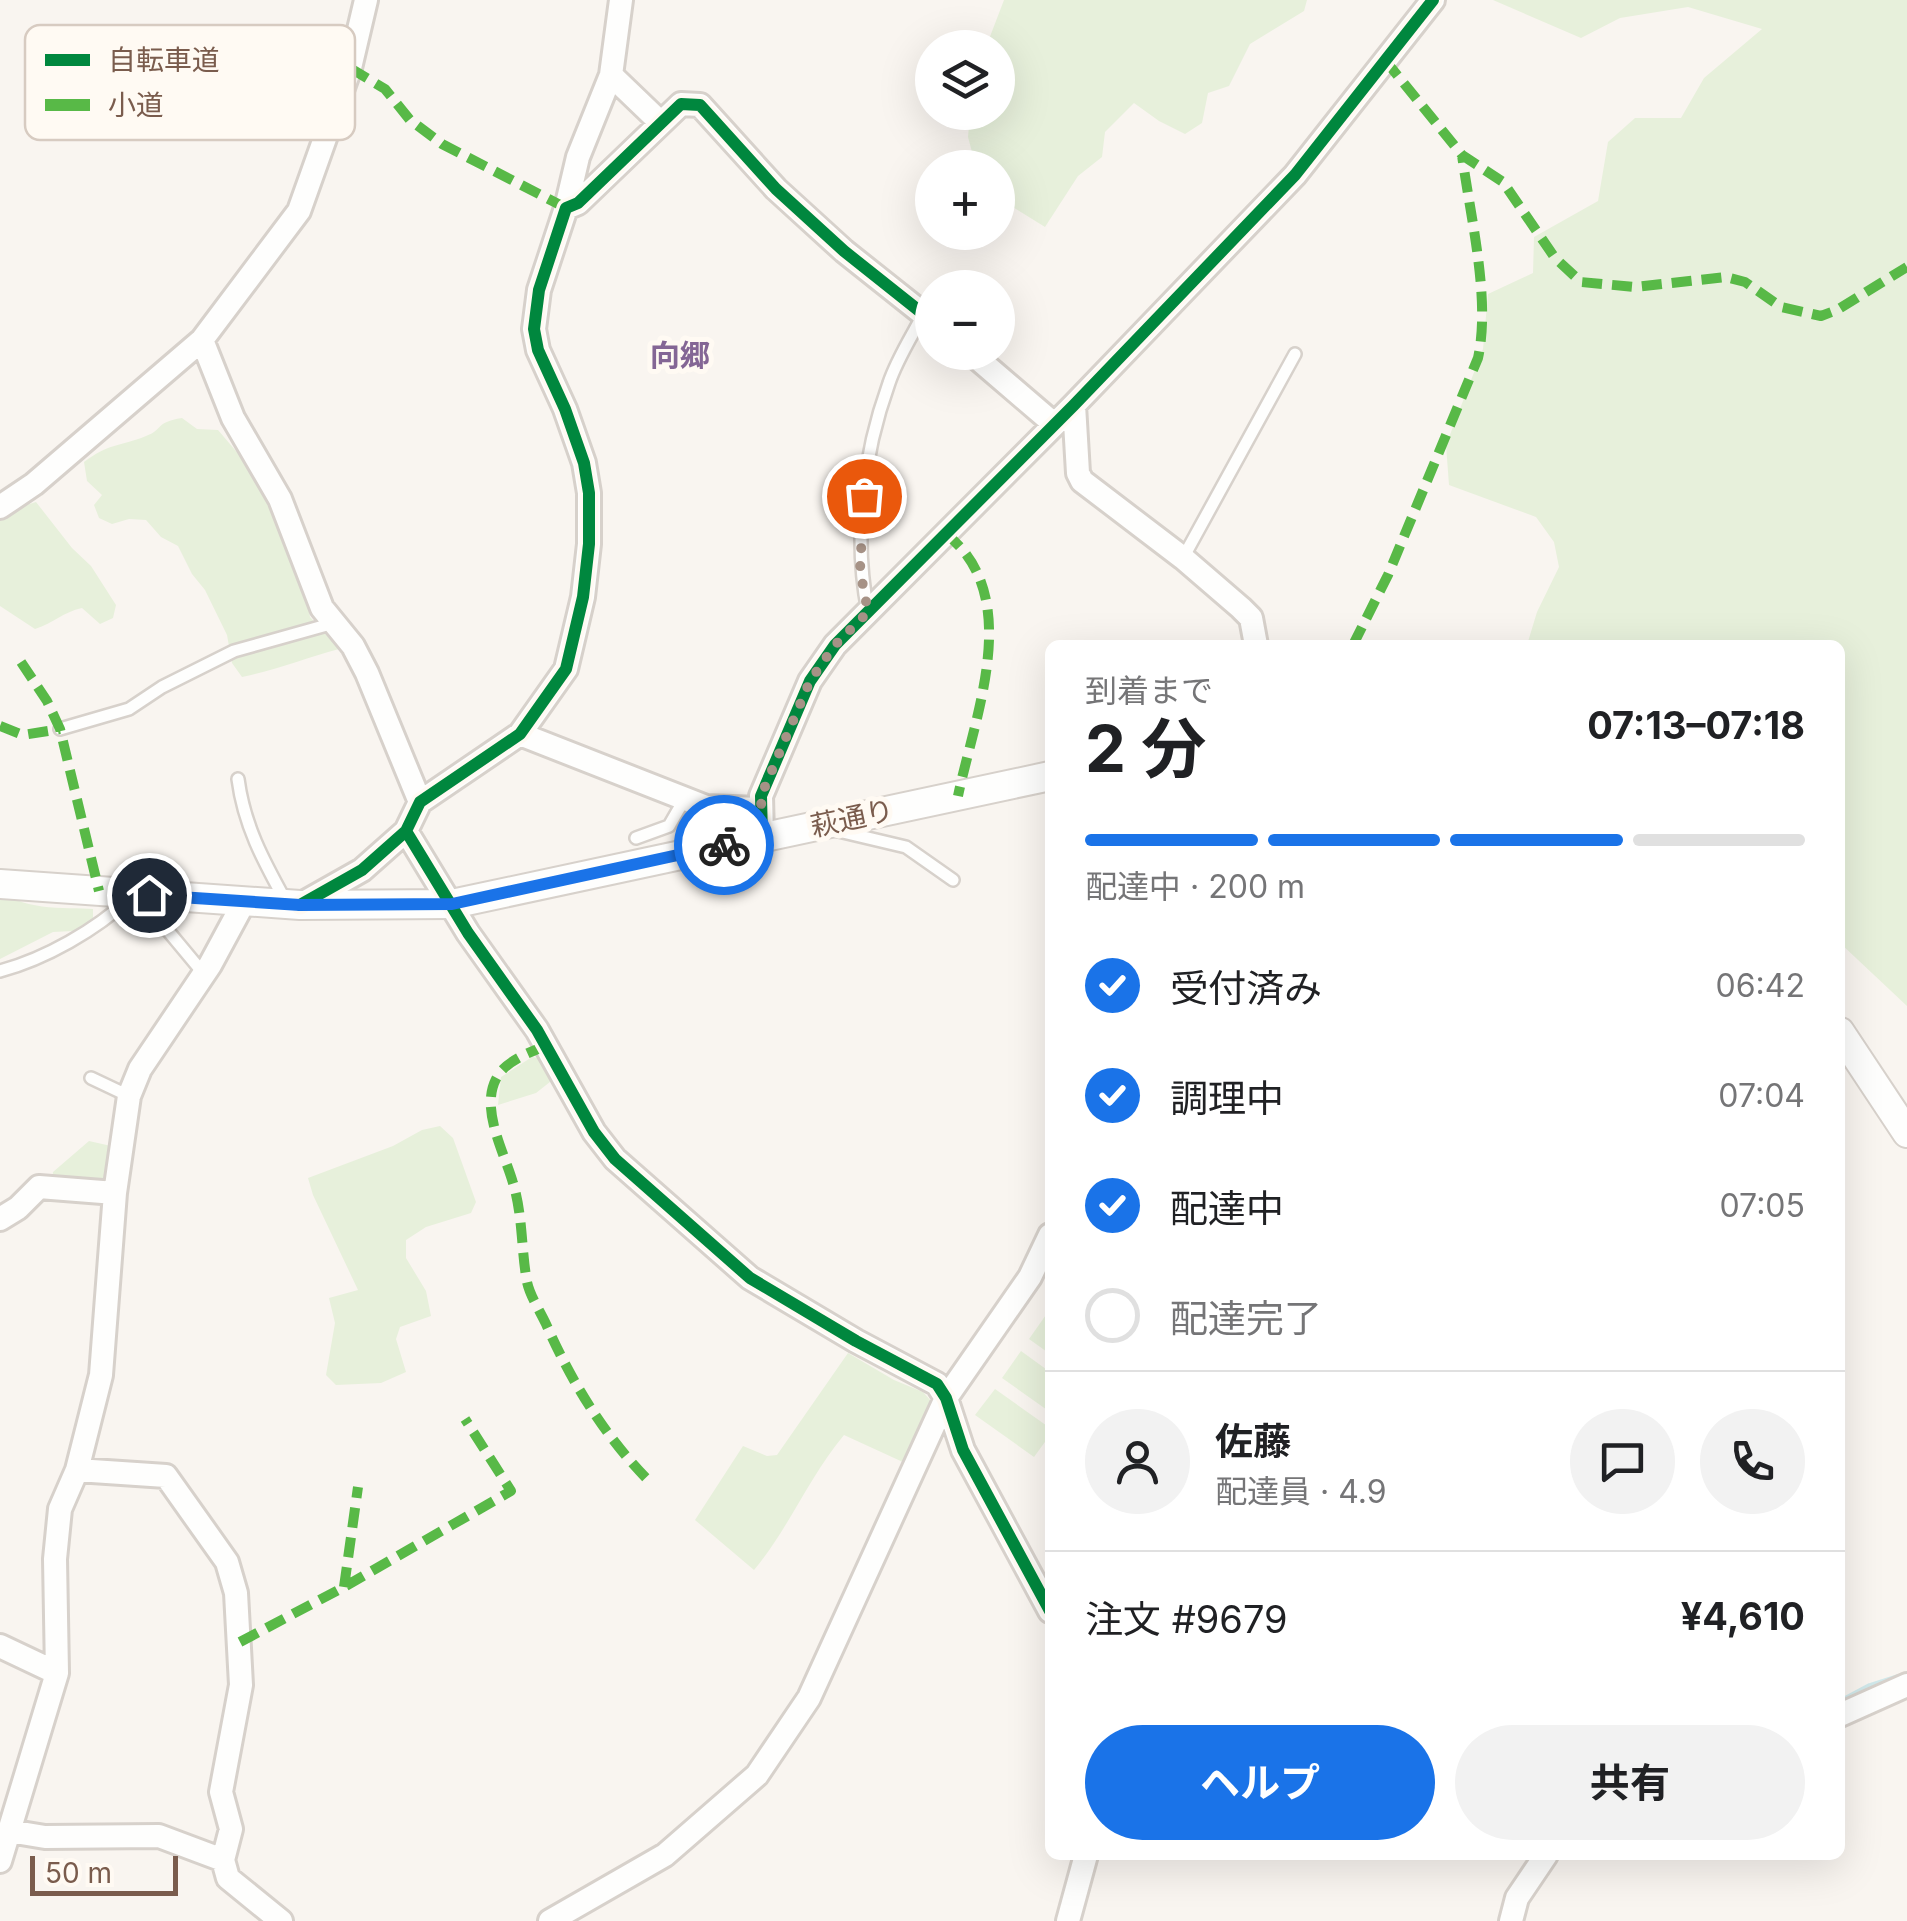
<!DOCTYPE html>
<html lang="ja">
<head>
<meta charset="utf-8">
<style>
  :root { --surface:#fff; --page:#f2f2f2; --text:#202124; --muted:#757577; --line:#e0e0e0; --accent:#1a73e8 }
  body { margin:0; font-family:Inter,"Noto Sans JP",sans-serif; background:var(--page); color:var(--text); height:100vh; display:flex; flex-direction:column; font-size:38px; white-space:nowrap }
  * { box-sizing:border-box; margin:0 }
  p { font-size:32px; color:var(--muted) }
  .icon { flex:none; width:55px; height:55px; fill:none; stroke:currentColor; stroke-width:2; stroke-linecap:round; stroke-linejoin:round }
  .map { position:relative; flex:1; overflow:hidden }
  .panel { position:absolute; left:1045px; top:640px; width:800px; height:1220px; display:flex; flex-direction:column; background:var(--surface); border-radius:15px; box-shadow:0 10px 40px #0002 }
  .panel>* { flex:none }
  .tools { position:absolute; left:915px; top:30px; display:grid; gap:20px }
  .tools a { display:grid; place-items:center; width:100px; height:100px; border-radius:50%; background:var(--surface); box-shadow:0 10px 40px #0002; font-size:50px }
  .scale { position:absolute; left:30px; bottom:25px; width:148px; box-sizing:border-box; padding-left:10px; border:5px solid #7a5c4d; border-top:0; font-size:28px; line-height:35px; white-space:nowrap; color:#7a5c4d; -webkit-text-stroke:8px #fffaf3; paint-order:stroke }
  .pin { position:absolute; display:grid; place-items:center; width:85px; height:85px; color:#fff; margin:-42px; border:5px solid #fff; border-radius:50%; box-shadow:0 2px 10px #0007 }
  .courier { position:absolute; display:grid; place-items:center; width:100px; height:100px; margin:-50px; border:8px solid #1a73e8; border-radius:50%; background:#fff; color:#222; box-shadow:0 2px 12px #0007 }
  .headline em { font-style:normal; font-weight:700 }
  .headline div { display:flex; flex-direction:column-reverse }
  .headline { display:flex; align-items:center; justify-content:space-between; height:170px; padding:0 40px }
  h1 { font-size:65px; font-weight:700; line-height:75px }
  .bar { display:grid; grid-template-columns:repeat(4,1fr); gap:15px 10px; align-content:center; height:120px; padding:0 40px }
  .bar i { height:12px; border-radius:8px; background:var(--line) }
  .bar .active { background:var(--accent) }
  .bar p { grid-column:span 4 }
  .line { display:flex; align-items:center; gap:25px; padding:0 40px; border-top:2px solid var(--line) }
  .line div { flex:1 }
  .round { display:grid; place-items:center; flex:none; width:105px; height:105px; border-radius:52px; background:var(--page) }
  ol { padding:0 40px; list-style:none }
  li { display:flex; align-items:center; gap:30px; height:110px }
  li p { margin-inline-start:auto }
  li .icon { padding:10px; border-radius:50%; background:var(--accent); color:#fff; stroke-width:4 }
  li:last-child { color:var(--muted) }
  li i { width:55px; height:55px; border:5px solid var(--line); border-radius:50% }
  .cta { display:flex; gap:20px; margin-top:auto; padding:20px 40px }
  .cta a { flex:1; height:115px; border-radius:60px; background:var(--accent); color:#fff; font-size:40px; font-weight:700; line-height:115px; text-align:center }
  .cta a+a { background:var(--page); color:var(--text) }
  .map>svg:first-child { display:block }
</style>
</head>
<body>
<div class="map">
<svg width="1907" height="1921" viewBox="0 0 1907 1921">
  <rect width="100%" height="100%" fill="#f9f5f0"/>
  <path fill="#e7f0db" d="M1004,0h303l-3,11 -54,33 -21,42 -21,7 -6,30 -17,11 -26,-13 -25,-18 -29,29 -3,25 -24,19 -33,51 -47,-29v-30l-22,-1 -8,-30 2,-24 28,-1v-64l-12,-1z
    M1493,0h414v1006l-67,-63v-298h-313l10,-33 22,-45 -5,-25 -18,-25 -87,-32 -3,-40 37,-96 5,-55 45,-21 1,-36 64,-36 10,-59 27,-24h46l23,-40 58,-49 -74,-22 -68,11 -39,20z
    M182,418l15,11 21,1 41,48 46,108 5,31 29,32c-33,9 -63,21 -97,28l-10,-14 -5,-28 -22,-45 -13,-16 -14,-28 -17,-9 -15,-17 -17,-1 -17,5 -13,-6 -5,-13 8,-10 -15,-14 -3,-19c25,-19 35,-15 62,-26 17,-6 9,-14 36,-18z
    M36,502l36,46 19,18 25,39 -3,13 -13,6 -18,-16c-19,4 -28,15 -47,21l-35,-23v-88l10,-8z
    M0,885c14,27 67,22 93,24v12l-20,10 -20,1 -53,27z
    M532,1057l13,2 10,19 -19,15 -38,12 3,-28z
    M440,1126l13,12 23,64 -5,11 -45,14 -20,13v18l20,33 5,25 -31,11 -4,12 10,33 -25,11 -45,2 -10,-10 9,-52 -6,-25 29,-8 -45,-95 -5,-17 85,-32 29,-16z
    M89,1141l22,5 -7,40 -52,-6 1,-8z
    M1048,1312l2,2v40l-21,-15z
    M1021,1351l29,21v40l-48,-34z
    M848,1353l46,27 29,12 8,9 -26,62 -61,-28c-35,42 -55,93 -90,135l-59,-50 48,-74 24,10 10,-1z
    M995,1389l55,39v7l-16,22 -59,-42z"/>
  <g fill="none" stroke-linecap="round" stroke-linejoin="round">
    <path stroke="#d0e8ea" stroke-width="6" d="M1840,1702l30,-16 28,-9"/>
    <defs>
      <path id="service" d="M1183,558l112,-204
        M868,612c-15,-76 -5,-157 21,-229 8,-24 23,-47 35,-70
        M60,729l69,-20 33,-22 72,-36 100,-28
        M238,779c6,46 25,81 47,121
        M830,829l76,18 47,33
        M636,838l33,-12 15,-26
        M149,895l10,25 45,54
        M0,971c45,-12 96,-41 130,-73
        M91,1078l38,18"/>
      <path id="minor" d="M611,75l50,48
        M566,208l12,-51 33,-82 10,-75
        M202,340l31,78 47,81 42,109 31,38 14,27 53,129
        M970,352l84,72
        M1074,405l4,68 4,8 101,77 58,50 10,10 5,27
        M0,507l34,-23 168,-144 97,-129 51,-143 16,-68
        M520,734l186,73 53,2
        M406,831l62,102 69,97 57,102 21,27 135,119 106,63 81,43 9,14 17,52 87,161
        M762,837l-1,-41 49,-115 25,-36 239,-240 221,-230 138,-175
        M300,905l62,-35 44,-39 14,-29 100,-68 46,-65 17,-72 6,-53v-51l-5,-30 -19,-54 -27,-59 -4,-21 5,-39 27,-82 12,-5 103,-99 19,1 76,84 68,62 88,70
        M0,1219l18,-11 21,-21 76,6
        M77,1470l89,6 61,86 9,31 5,92 -20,107 10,37 -8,31 5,18 53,43
        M0,1646l57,27
        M1840,1715l67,-30
        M9,1831l36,6 114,-1 64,24
        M0,1861l57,-188 -2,-114 5,-50 17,-39 24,-95 14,-182 14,-97 11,-27 70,-104 34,-63
        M550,1921l115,-66 92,-80 52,-77 137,-300 84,-121 20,-42
        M1068,1921l18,-66
        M1511,1921l6,-23 29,-43"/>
      <path id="tertiary" d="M0,884l300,21 152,-1 598,-128
        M1840,1032l67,101"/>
    </defs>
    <use href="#service" stroke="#d7d1cb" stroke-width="16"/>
    <use href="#minor" stroke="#d7d1cb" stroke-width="28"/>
    <use href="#tertiary" stroke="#d7d1cb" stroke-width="32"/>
    <use href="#service" stroke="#fefefd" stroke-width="11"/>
    <use href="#minor" stroke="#fefefd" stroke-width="22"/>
    <use href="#tertiary" stroke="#fefefd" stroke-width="28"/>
    <path stroke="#58b947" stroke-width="10" stroke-dasharray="20 10" stroke-linecap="butt" d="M1385,60l77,95 41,27 52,76 26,24 54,5 91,-10 19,5 36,25 40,9 16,-6 70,-43
      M350,68l35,21 25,31 32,24 124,64
      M945,533c80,62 30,181 13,263
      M1353,645l35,-70 90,-217c13,-60 -8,-142 -16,-203
      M21,662l26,39 13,28 39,162
      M0,726l23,9 37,-6
      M546,1046c-17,6 -42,16 -50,33 -16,31 9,75 17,104 10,33 8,66 14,99 3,14 13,29 19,42 26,59 59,113 105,159
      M344,1587l14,-100
      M240,1642l104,-55 167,-96 -46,-72"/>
    <defs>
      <path id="cycleway" d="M406,831l62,102 69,97 57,102 21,27 135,119 106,63 81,43 9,14 17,52 87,161
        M762,837l-1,-41 49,-115 25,-36 239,-240 221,-230 138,-175
        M300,905l62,-35 44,-39 14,-29 100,-68 46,-65 17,-72 6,-53v-51l-5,-30 -19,-54 -27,-59 -4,-21 5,-39 27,-82 12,-5 103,-99 19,1 76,84 68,62 88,70"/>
    </defs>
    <use href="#cycleway" stroke="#fffaf3" stroke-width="19"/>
    <use href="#cycleway" stroke="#00873e" stroke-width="12"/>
  </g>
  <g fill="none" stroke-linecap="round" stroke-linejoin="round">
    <path stroke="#a69286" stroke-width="10" stroke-dasharray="0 18" d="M724,845l38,-8 -1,-41 49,-115 25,-36 33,-33 -8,-42 4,-74"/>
    <path stroke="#1a73e8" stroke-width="12" d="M149,895l151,10 152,-1 272,-59"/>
  </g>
  <g text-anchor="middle" stroke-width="10" stroke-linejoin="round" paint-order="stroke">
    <g font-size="28" fill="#7a5c4d" stroke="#fffaf3">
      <text transform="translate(852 818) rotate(-12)" y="10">萩通り</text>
    </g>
    <g font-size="30" font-weight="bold" fill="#846695" stroke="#fffaf3">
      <text x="680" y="366">向郷</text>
    </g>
  </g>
  <rect x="25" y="25" width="330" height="115" rx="15" fill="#fffaf3" stroke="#d7cbc1" stroke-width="2.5"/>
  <rect x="45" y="54" width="45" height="12" fill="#00873e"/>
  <rect x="45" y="99" width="45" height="12" fill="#58b947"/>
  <g font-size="28" fill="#7a5c4d">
    <text x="108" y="70">自転車道</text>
    <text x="108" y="115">小道</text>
  </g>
</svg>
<div class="tools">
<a><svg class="icon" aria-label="layers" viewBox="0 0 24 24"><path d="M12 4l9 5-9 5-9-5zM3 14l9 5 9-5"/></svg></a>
<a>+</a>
<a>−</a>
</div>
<div class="scale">50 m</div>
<div class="pin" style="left:864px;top:496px;background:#ea580c"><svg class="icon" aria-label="bag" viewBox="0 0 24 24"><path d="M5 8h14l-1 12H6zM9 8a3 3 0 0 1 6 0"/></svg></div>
<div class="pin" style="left:149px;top:895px;background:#1f2937"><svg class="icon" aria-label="home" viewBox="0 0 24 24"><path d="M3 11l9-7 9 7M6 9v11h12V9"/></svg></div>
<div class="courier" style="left:724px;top:845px"><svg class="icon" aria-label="bike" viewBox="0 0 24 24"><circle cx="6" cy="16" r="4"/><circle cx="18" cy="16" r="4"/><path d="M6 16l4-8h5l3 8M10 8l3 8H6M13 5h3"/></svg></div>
<section class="panel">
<div class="headline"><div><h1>2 分</h1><p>到着まで</p></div><em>07:13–07:18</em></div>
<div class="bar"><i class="active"></i><i class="active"></i><i class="active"></i><i></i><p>配達中 · 200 m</p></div>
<ol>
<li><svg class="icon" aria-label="check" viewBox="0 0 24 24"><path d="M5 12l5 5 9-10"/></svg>受付済み<p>06:42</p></li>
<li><svg class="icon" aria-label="check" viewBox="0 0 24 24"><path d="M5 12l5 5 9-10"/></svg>調理中<p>07:04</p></li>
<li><svg class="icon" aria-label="check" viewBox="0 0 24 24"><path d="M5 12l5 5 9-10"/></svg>配達中<p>07:05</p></li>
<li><i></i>配達完了</li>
</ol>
<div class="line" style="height:180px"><a class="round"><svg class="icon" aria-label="person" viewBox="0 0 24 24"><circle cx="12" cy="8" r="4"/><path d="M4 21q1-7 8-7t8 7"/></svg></a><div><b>佐藤</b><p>配達員 · 4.9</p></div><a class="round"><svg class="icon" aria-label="chat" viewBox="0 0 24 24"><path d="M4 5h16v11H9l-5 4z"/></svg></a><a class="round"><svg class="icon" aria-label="phone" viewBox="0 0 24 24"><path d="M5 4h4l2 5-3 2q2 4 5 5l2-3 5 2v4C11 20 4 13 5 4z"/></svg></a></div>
<div class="line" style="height:130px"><div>注文 #9679</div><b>¥4,610</b></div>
<div class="cta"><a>ヘルプ</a><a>共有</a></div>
</section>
</div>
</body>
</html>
